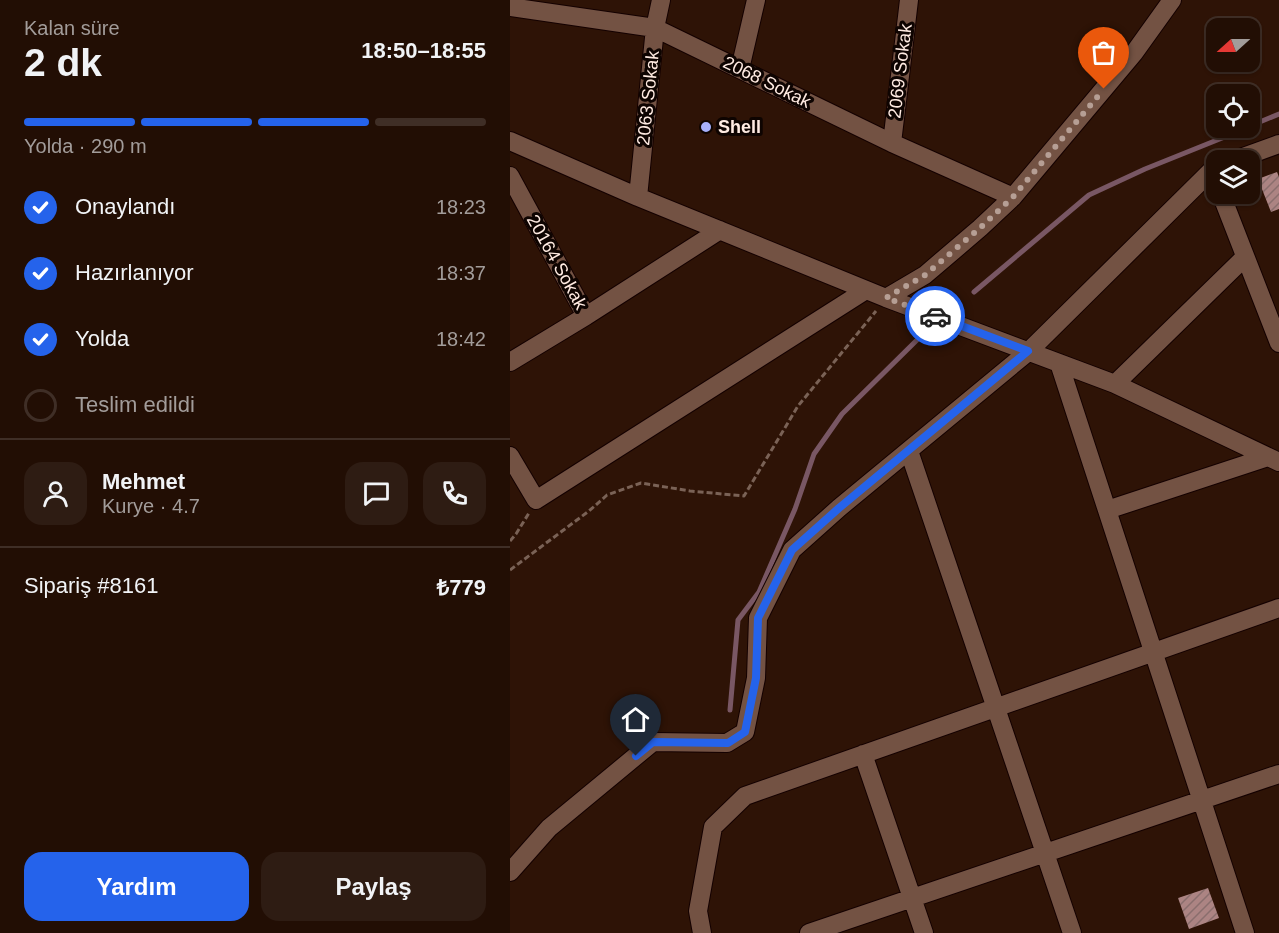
<!DOCTYPE html>
<html lang="tr">
<head>
<meta charset="utf-8">
<style>
  :root { --surface:#220e04; --page:#2e1c13; --text:#f1f3f6; --muted:#a29c9a; --line:#3f2e26; --accent:#2563eb }
  body { margin:0; font-family:Arial,sans-serif; background:var(--page); color:var(--text); height:100vh; display:flex; flex-direction:column; font-size:22px; white-space:nowrap }
  * { box-sizing:border-box; margin:0 }
  p { font-size:20px; color:var(--muted) }
  .icon { flex:none; width:33px; height:33px; fill:none; stroke:currentColor; stroke-width:2; stroke-linecap:round; stroke-linejoin:round }
  .map { position:relative; flex:1; overflow:hidden }
  .details { display:flex; flex-direction:column; background:var(--surface); width:510px }
  .details>* { flex:none }
  .needle { width:39px; rotate:249deg }
  .fabs { position:absolute; left:696px; top:18px; display:grid; gap:12px }
  .fabs a { display:grid; place-items:center; width:54px; height:54px; border-radius:12px; background:var(--surface); box-shadow:0 2px 4px #0004,0 0 0 2px var(--line); font-size:30px }
  .pin { position:absolute; display:grid; place-items:center; width:51px; height:51px; color:#fff; margin:-62px -26px; border-radius:50% 50% 50% 0; rotate:-45deg; box-shadow:0 0 6px #0007 }
  .pin .icon { rotate:45deg }
  .courier { position:absolute; display:grid; place-items:center; width:60px; height:60px; margin:-30px; border:4px solid #2563eb; border-radius:50%; background:#fff; color:#222; box-shadow:0 2px 8px #0007 }
  .summary em { font-style:normal; font-weight:700 }
  .summary div { display:flex; flex-direction:column-reverse }
  .summary { display:flex; align-items:center; justify-content:space-between; height:102px; padding:0 24px }
  h1 { font-size:39px; font-weight:700; line-height:45px }
  .bar { display:grid; grid-template-columns:repeat(4,1fr); gap:9px 6px; align-content:center; height:72px; padding:0 24px }
  .bar i { height:8px; border-radius:4px; background:var(--line) }
  .bar .active { background:var(--accent) }
  .bar p { grid-column:span 4 }
  .line { display:flex; align-items:center; gap:15px; padding:0 24px; border-top:2px solid var(--line) }
  .line div { flex:1 }
  .round { display:grid; place-items:center; flex:none; width:63px; height:63px; border-radius:18px; background:var(--page) }
  ol { padding:0 24px; list-style:none }
  li { display:flex; align-items:center; gap:18px; height:66px }
  li p { margin-inline-start:auto }
  li .icon { padding:6px; border-radius:50%; background:var(--accent); color:#fff; stroke-width:4 }
  li:last-child { color:var(--muted) }
  li i { width:33px; height:33px; border:3px solid var(--line); border-radius:50% }
  .button { display:flex; gap:12px; margin-top:auto; padding:12px 24px }
  .button a { flex:1; height:69px; border-radius:18px; background:var(--accent); color:#fff; font-size:24px; font-weight:700; line-height:69px; text-align:center }
  .button a+a { background:var(--page); color:var(--text) }
  main { display:flex; flex:1; min-height:0 }
  .map>svg:first-child { display:block }
</style>
</head>
<body>
<main>
<section class="details">
<div class="summary"><div><h1>2 dk</h1><p>Kalan süre</p></div><em>18:50–18:55</em></div>
<div class="bar"><i class="active"></i><i class="active"></i><i class="active"></i><i></i><p>Yolda · 290 m</p></div>
<ol>
<li><svg class="icon" aria-label="check" viewBox="0 0 24 24"><path d="M5 12l5 5 9-10"/></svg>Onaylandı<p>18:23</p></li>
<li><svg class="icon" aria-label="check" viewBox="0 0 24 24"><path d="M5 12l5 5 9-10"/></svg>Hazırlanıyor<p>18:37</p></li>
<li><svg class="icon" aria-label="check" viewBox="0 0 24 24"><path d="M5 12l5 5 9-10"/></svg>Yolda<p>18:42</p></li>
<li><i></i>Teslim edildi</li>
</ol>
<div class="line" style="height:108px"><a class="round"><svg class="icon" aria-label="person" viewBox="0 0 24 24"><circle cx="12" cy="8" r="4"/><path d="M4 21q1-7 8-7t8 7"/></svg></a><div><b>Mehmet</b><p>Kurye · 4.7</p></div><a class="round"><svg class="icon" aria-label="chat" viewBox="0 0 24 24"><path d="M4 5h16v11H9l-5 4z"/></svg></a><a class="round"><svg class="icon" aria-label="phone" viewBox="0 0 24 24"><path d="M5 4h4l2 5-3 2q2 4 5 5l2-3 5 2v4C11 20 4 13 5 4z"/></svg></a></div>
<div class="line" style="height:78px"><div>Sipariş #8161</div><b>₺779</b></div>
<div class="button"><a>Yardım</a><a>Paylaş</a></div>
</section>
<div class="map">
<svg width="769" height="933" viewBox="0 0 769 933">
  <defs>
    <pattern id="building-hatch" width="6" height="6" patternUnits="userSpaceOnUse" patternTransform="scale(1.5)"><rect width="6" height="6" fill="#ac8483"/><path d="M-1 1l2-2M0 6l6-6M5 7l2-2" fill="none" stroke="#8a6e6d"/></pattern>
  </defs>
  <rect width="100%" height="100%" fill="#2e1306"/>
  <g fill="none" stroke-linecap="round" stroke-linejoin="round">
    <path stroke="#795764" stroke-width="5" d="M740,126l29,-12
      M464,292l115,-97 56,-26 102,-41
      M220,710l8,-90 21,-28 36,-83 19,-55 28,-40 77,-76"/>
  </g>
  <path fill="url(#building-hatch)" d="M767,172l2,5v32l-8,3 -13,-33z
    M698,888l11,30 -30,11 -11,-31z"/>
  <g fill="none" stroke-linecap="round" stroke-linejoin="round">
    <defs>
      <path id="street" d="M0,7l145,21 237,115 121,54
        M230,69l16,-69
        M0,141l128,56 248,101 229,86 164,78
        M382,143l17,-143
        M725,160l44,-16
        M0,176l76,140
        M711,194l58,149
        M128,197l17,-169 6,-28
        M376,298l39,-23 55,-47 33,-31 121,-144 38,-53
        M0,362l76,-46 134,-86
        M549,363l186,570
        M605,384l130,-127
        M399,451l163,482
        M0,456l26,44 330,-210
        M597,510l161,-53
        M353,754l61,179
        M0,872l39,-44 104,-86 74,1 18,-11 11,-54 2,-60 34,-68 47,-42 189,-156 184,-182 4,-2
        M192,933l-4,-22 15,-84 32,-31 534,-188
        M299,933l470,-159"/>
    </defs>
    <use href="#street" stroke="#140100" stroke-width="20"/>
    <path stroke="#7a6256" stroke-width="3" stroke-dasharray="6 3" stroke-linecap="butt" d="M0,541l6,-7 13,-21
      M0,570l79,-59 18,-16 34,-12 49,8 54,5 54,-90 78,-95"/>
    <use href="#street" stroke="#735243" stroke-width="18"/>
  </g>
  <g fill="none" stroke-linecap="round" stroke-linejoin="round">
    <path stroke="#b69f95" stroke-width="6" stroke-dasharray="0 10.8" d="M425,316l-49,-18 39,-23 55,-47 33,-31 91,-108"/>
    <path stroke="#2563eb" stroke-width="8" d="M126,756l17,-14 75,1 17,-11 11,-54 2,-60 34,-68 47,-42 189,-157 -93,-35"/>
  </g>
  <circle fill="#a7b1fc" stroke="#0e0401" stroke-width="2" cx="196" cy="127" r="6"/>
  <g text-anchor="middle" stroke-width="6" stroke-linejoin="round" paint-order="stroke">
    <g font-size="18" fill="#ffebe2" stroke="#0e0401">
      <text transform="translate(390 71) rotate(-83)" y="6">2069 Sokak</text>
      <text transform="translate(257 82) rotate(26)" y="6">2068 Sokak</text>
      <text transform="translate(138 98) rotate(-84)" y="6">2063 Sokak</text>
      <text transform="translate(47 262) rotate(61)" y="6">20164 Sokak</text>
    </g>
    <g font-size="18" font-weight="bold" fill="#ffebe2" stroke="#0e0401" text-anchor="start">
      <text x="208" y="133">Shell</text>
    </g>
  </g>
</svg>
<div class="fabs">
<a><svg class="needle" viewBox="-14 -14 28 28"><path d="M0-13l5 13h-10z" fill="#e53935"/><path d="M0 13l5-13h-10z" fill="#a29c9a"/></svg></a>
<a><svg class="icon" aria-label="locate" viewBox="0 0 24 24"><circle cx="12" cy="12" r="6"/><path d="M12 2v4M12 18v4M2 12h4M18 12h4"/></svg></a>
<a><svg class="icon" aria-label="layers" viewBox="0 0 24 24"><path d="M12 4l9 5-9 5-9-5zM3 14l9 5 9-5"/></svg></a>
</div>
<div class="pin" style="left:594px;top:89px;background:#ea580c"><svg class="icon" aria-label="bag" viewBox="0 0 24 24"><path d="M5 8h14l-1 12H6zM9 8a3 3 0 0 1 6 0"/></svg></div>
<div class="pin" style="left:126px;top:756px;background:#1f2937"><svg class="icon" aria-label="home" viewBox="0 0 24 24"><path d="M3 11l9-7 9 7M6 9v11h12V9"/></svg></div>
<div class="courier" style="left:425px;top:316px"><svg class="icon" aria-label="car" viewBox="0 0 24 24"><path d="M5 17H2v-5l4-1 3-4h7l3 4 3 1v5h-3M9 17h6M6 11h13"/><circle cx="7" cy="17" r="2"/><circle cx="17" cy="17" r="2"/></svg></div>
</div>
</main>
</body>
</html>
